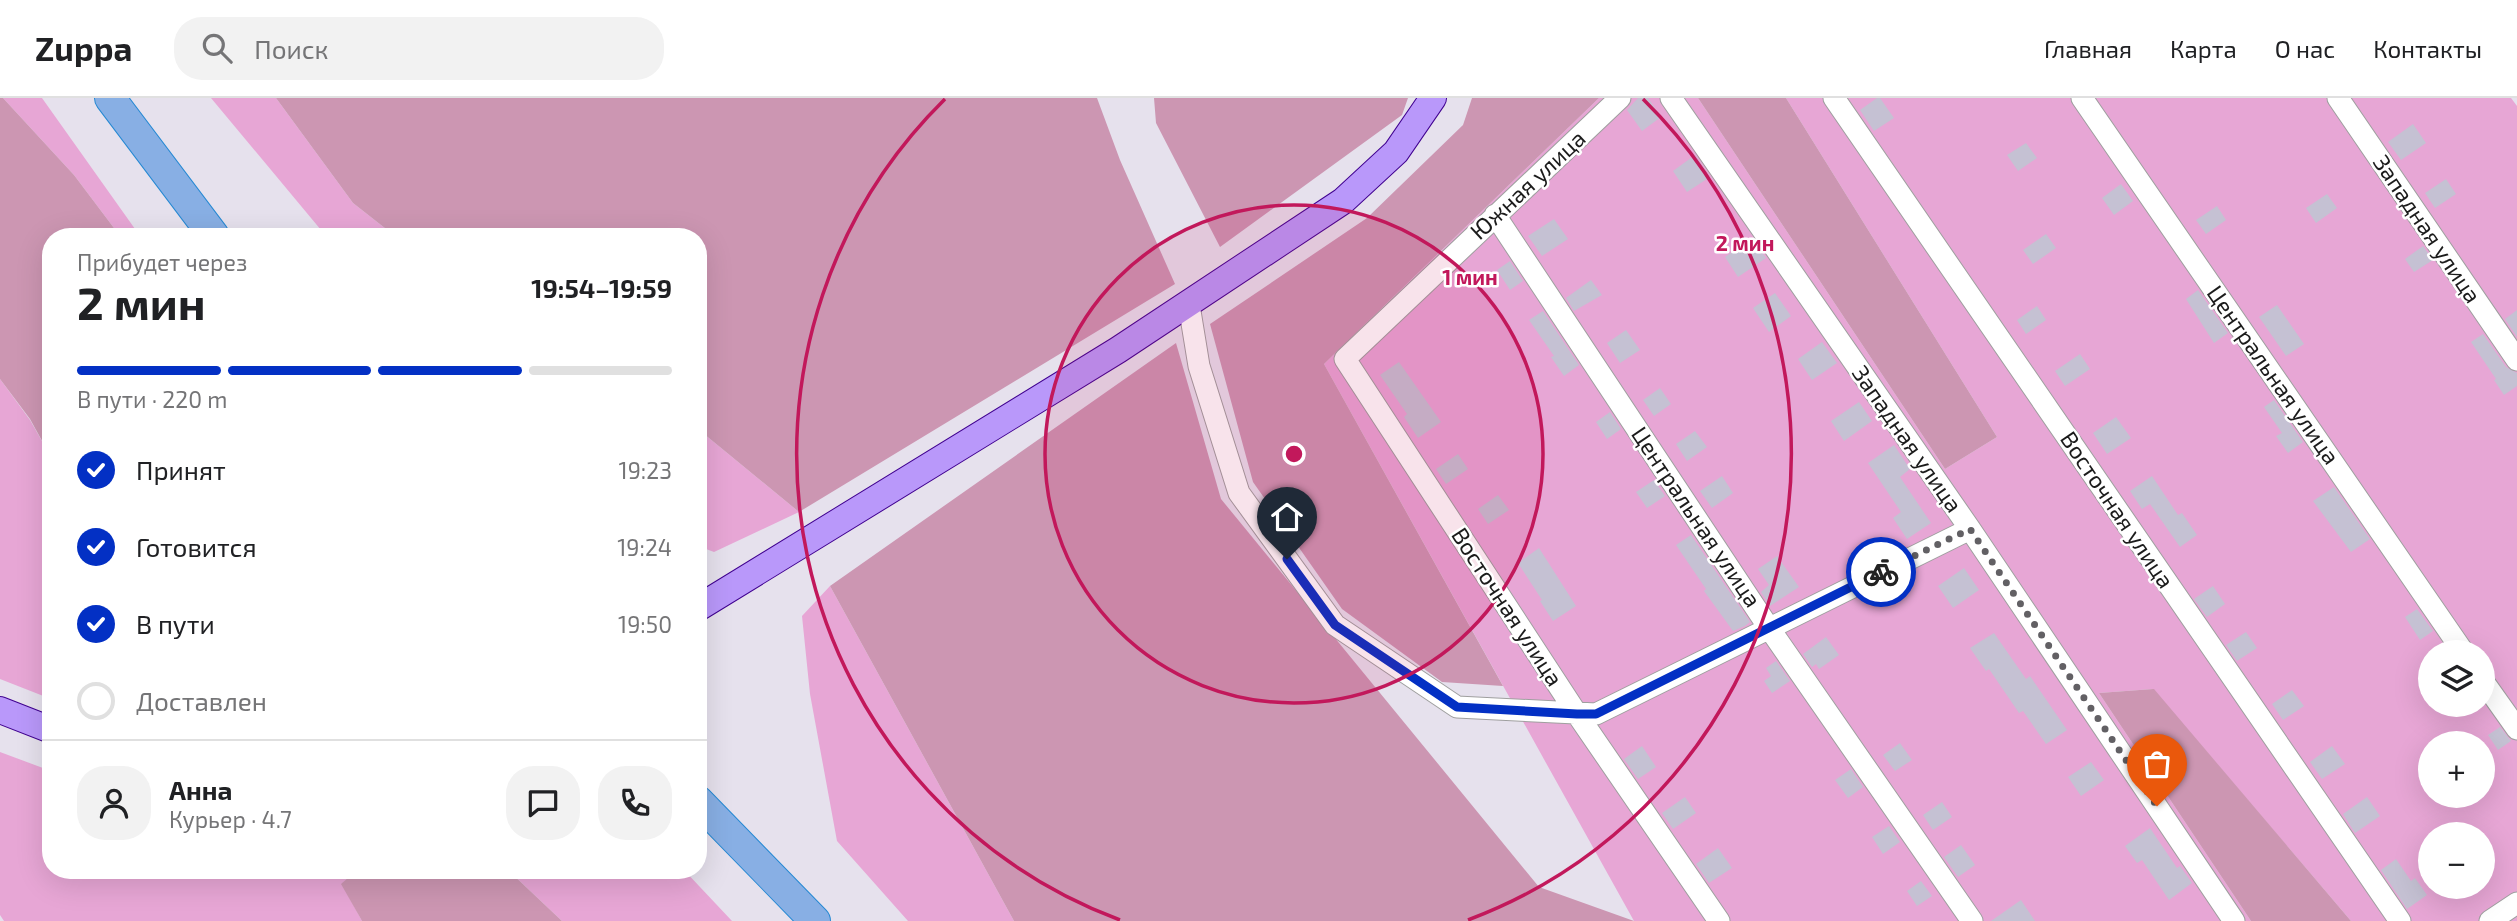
<!DOCTYPE html>
<html lang="ru">
<head>
<meta charset="utf-8">
<style>
  :root { --surface:#fff; --page:#f2f2f2; --text:#202124; --muted:#757577; --line:#e0e0e0; --accent:#0330c4 }
  body { margin:0; font-family:"Exo 2",sans-serif; background:var(--page); color:var(--text); height:100vh; display:flex; flex-direction:column; font-size:26px; white-space:nowrap }
  * { box-sizing:border-box; margin:0 }
  p { font-size:23px; color:var(--muted) }
  .icon { flex:none; width:38px; height:38px; fill:none; stroke:currentColor; stroke-width:2; stroke-linecap:round; stroke-linejoin:round }
  .map { position:relative; flex:1; overflow:hidden }
  .side { position:absolute; left:42px; top:130px; width:665px; height:651px; display:flex; flex-direction:column; background:var(--surface); border-radius:28px; box-shadow:0 7px 28px #0002 }
  .side>* { flex:none }
  .fabs { position:absolute; left:2418px; top:542px; display:grid; gap:14px }
  .fabs a { display:grid; place-items:center; width:77px; height:77px; border-radius:50%; background:var(--surface); box-shadow:0 7px 28px #0002; font-size:35px }
  .pin { position:absolute; display:grid; place-items:center; width:60px; height:60px; color:#fff; margin:-72px -30px; border-radius:50% 50% 50% 0; rotate:-45deg; box-shadow:0 0 7px #0007 }
  .pin .icon { rotate:45deg }
  .courier { position:absolute; display:grid; place-items:center; width:70px; height:70px; margin:-35px; border:5px solid #0330c4; border-radius:50%; background:#fff; color:#222; box-shadow:0 2px 9px #0007 }
  .overview em { font-style:normal; font-weight:700 }
  .overview div { display:flex; flex-direction:column-reverse }
  .overview { display:flex; align-items:center; justify-content:space-between; height:119px; padding:0 35px }
  h1 { font-size:46px; font-weight:700; line-height:52px }
  .bar { display:grid; grid-template-columns:repeat(4,1fr); gap:10px 7px; align-content:center; height:84px; padding:0 35px }
  .bar i { height:9px; border-radius:5px; background:var(--line) }
  .bar .selected { background:var(--accent) }
  .bar p { grid-column:span 4 }
  .line { display:flex; align-items:center; gap:18px; padding:0 35px; border-top:2px solid var(--line) }
  .line div { flex:1 }
  .round { display:grid; place-items:center; flex:none; width:74px; height:74px; border-radius:28px; background:var(--page) }
  ol { padding:0 35px; list-style:none }
  li { display:flex; align-items:center; gap:21px; height:77px }
  li p { margin-inline-start:auto }
  li .icon { padding:7px; border-radius:50%; background:var(--accent); color:#fff; stroke-width:4 }
  li:last-child { color:var(--muted) }
  li i { width:38px; height:38px; border:4px solid var(--line); border-radius:50% }
  header { display:flex; align-items:center; gap:42px; box-sizing:border-box; height:98px; padding:0 35px; background:var(--surface); border-bottom:2px solid var(--line) }
  header strong { font-size:33px }
  nav { display:flex; gap:38px; margin-inline-start:auto; font-size:24px }
  .search { width:490px; height:63px; background:var(--page); display:flex; align-items:center; gap:18px; box-sizing:border-box; padding:0 24px; border-radius:28px; color:var(--muted); font-size:26px }
  .map>svg:first-child { display:block }
</style>
</head>
<body>
<header>
<strong>Zuppa</strong>
<div class="search"><svg class="icon" aria-label="search" viewBox="0 0 24 24"><circle cx="10" cy="10" r="6"/><path d="M15 15l6 6"/></svg>Поиск</div>
<nav><a>Главная</a><a>Карта</a><a>О нас</a><a>Контакты</a></nav>
</header>
<div class="map">
<svg width="2517" height="823" viewBox="0 0 2517 823">
  <rect width="100%" height="100%" fill="#e6e1ed"/>
  <path fill="#e7a6d5" fill-rule="evenodd" d="M3,0h39l98,138h-20l-46,-61z
    M211,0h65l77,105 42,33h-69z
    M1599,0h99l247,371 52,-32 -211,-339h725l6,8v815h-166l-198,-232 -54,4 152,228h-617l-310,-557zM2431,555h52v52h-52zM2431,646h52v52h-52zM2431,737h52v52h-52z
    M0,281l30,41 21,37v242l-51,-20z
    M698,331l101,83 -85,40 -16,-6z
    M830,488l184,335h-106l-71,-80 -27,-147 -8,-78z
    M0,654l51,19v99h306l-15,14 20,37h-358l-4,-6z
    M508,772h176l48,51h-170z"/>
  <path fill="#cc96b2" d="M0,0h3l71,77 46,61h-69v221l-21,-38 -30,-40z
    M276,0h821l23,62 55,124 -376,228 -101,-83v-193h-303l-42,-33z
    M1154,0h254l-6,17 -182,132 -64,-124z
    M1472,0h127l-275,266 179,322 -61,-4 -100,-73 -89,-127 -43,-158 157,-106 96,-93z
    M1698,0h88l211,339 -52,32z
    M1176,245l45,156 318,388 95,34h-620l-184,-335z
    M2153,591h1l197,232h-100l-152,-228z
    M357,772h151l54,51h-200l-21,-37z"/>
  <path fill="#c5c1d3" d="M1638,0h10l13,19 -19,14 -15,-21z
    M1877,0h3l14,20 -20,13 -14,-21z
    M2413,26l13,19 -25,17 -13,-18z
    M2026,45l11,15 -19,13 -11,-16z
    M1695,57l15,22 -23,15 -14,-21z
    M2446,81l10,15 -21,14 -10,-15z
    M2121,86l12,17 -19,14 -12,-17z
    M2327,96l10,14 -21,15 -10,-15z
    M2217,108l9,14 -20,14 -10,-14z
    M1554,121l14,20 -26,17 -14,-20z
    M2046,136l10,14 -23,16 -10,-14z
    M1752,140l14,20 -28,19 -13,-20z
    M2423,148l10,14 -19,12 -9,-13z
    M1510,163l13,20 -13,9 -13,-20z
    M1591,182l11,15 -28,16 -8,-13z
    M2198,192l30,43 -14,10 -28,-44z
    M1775,195l16,23 -22,16 -16,-24z
    M2277,207l27,39 -18,12 -27,-39z
    M2037,208l9,14 -20,14 -9,-14z
    M2517,212v27l-12,-18z
    M1543,213l36,54 -15,11 -13,-19 3,-1 -25,-36z
    M1626,232l14,20 -20,13 -13,-20z
    M2483,236l23,33 11,6v13l-13,9 -10,-15 2,-1 -25,-37z
    M1822,244l15,21 -25,17 -14,-21z
    M2080,256l10,15 -25,17 -10,-15z
    M1399,264l42,60 -23,16 -14,-21 3,-3 -27,-39z
    M1660,290l11,16 -17,12 -11,-16z
    M2274,302l29,42 -15,11 -12,-17 6,-3 -18,-26z
    M1859,304l13,19 -28,20 -13,-20z
    M1610,314l11,17 -14,10 -11,-17z
    M2116,319l15,21 -24,16 -14,-21z
    M1695,333l12,16 -20,14 -11,-17z
    M1894,347l16,24 -10,8 31,46 -24,16 -14,-21 8,-6 -33,-49z
    M1458,356l10,15 -22,15 -10,-15z
    M1722,378l11,17 -21,15 -12,-17z
    M2152,378l26,39 4,-2 15,22 -17,12 -30,-43 -8,5 -12,-18z
    M1654,382l11,16 -18,12 -11,-16z
    M2334,389l36,52 -19,13 -38,-51z
    M1498,397l11,15 -21,14 -10,-15z
    M1691,437l59,87 -5,4 -12,5 -29,-40 2,-2 -30,-44z
    M1539,450l37,58 -23,15 -13,-20 2,-1 -24,-37z
    M1777,458l22,31 -29,19 -9,-14 8,-7 -11,-16z
    M1964,470l15,22 -26,18 -15,-22z
    M2213,488l12,18 -18,13 -13,-18z
    M2417,511l16,22 -13,9 -15,-23z
    M2246,534l11,16 -20,13 -11,-16z
    M1994,535l32,46 4,-3 37,54 -21,14 -23,-33 -4,2 -30,-44 -3,2 -16,-23z
    M1826,539l13,18 -20,14 -3,-5 -4,3 -9,-13z
    M1776,563l14,20 -18,12 -8,-12 7,-5 -5,-8z
    M2292,592l12,16 -21,14 -11,-16z
    M2500,629l11,14 -13,9 -10,-15z
    M1900,645l12,17 -17,11 -12,-16z
    M1642,648l14,21 -18,12 -14,-20z
    M2332,648l13,18 -23,15 -12,-17z
    M2091,664l13,18 -23,16 -13,-19z
    M1851,671l12,18 -15,11 -13,-18z
    M1685,699l11,16 -23,16 -11,-16z
    M2367,699l13,19 -25,17 -12,-19z
    M1942,704l10,15 -19,13 -10,-15z
    M1889,728l11,16 -17,12 -11,-17z
    M2150,730l27,40 3,-2 12,17 -23,17 -27,-40 -5,3 -12,-17z
    M1961,747l14,20 -17,12 -14,-20z
    M1718,750l14,20 -23,15 -13,-19z
    M2396,761l15,22 4,-3 12,17 -20,14 -26,-39z
    M1921,783l11,15 -15,10 -10,-15z
    M2021,802l14,21h-44z"/>
  <g fill="none" stroke-linecap="round" stroke-linejoin="round">
    <defs>
      <path id="minor" d="M1620,0l-275,261 232,355 142,207
        M1671,0l299,431 264,392
        M1834,0l566,823
        M2082,0l382,555
        M2338,0l179,262
        M1495,117l274,413 203,293
        M1189,207l10,61 40,127 96,132 122,82 139,7 374,-185
        M2483,583l34,48
        M2490,823l27,-18"/>
      <path id="major" d="M698,510l420,-258 225,-149 53,-49 37,-54
        M0,612l51,20"/>
      <path id="highway" d="M110,0l104,138
        M698,703l117,120"/>
    </defs>
    <use href="#minor" stroke="#9f9f9f" stroke-width="23"/>
    <use href="#major" stroke="#400290" stroke-width="28"/>
    <use href="#highway" stroke="#2689d3" stroke-width="32"/>
    <use href="#minor" stroke="#fff" stroke-width="21"/>
    <use href="#major" stroke="#b998fa" stroke-width="26"/>
    <use href="#highway" stroke="#88afe4" stroke-width="30"/>
  </g>
  <g fill="none" stroke-linecap="round" stroke-linejoin="round">
    <path stroke="#626064" stroke-width="7" stroke-dasharray="0 12.6" d="M1881,474l89,-43 187,277"/>
    <path stroke="#0330c4" stroke-width="9" d="M1287,461l48,66 122,82 120,7h19l285,-142"/>
  </g>
  <circle cx="1294" cy="356" r="249" fill="#c2185b" fill-opacity=".12"/>
  <g fill="none" stroke="#c2185b" stroke-width="3.5">
    <circle cx="1294" cy="356" r="249"/>
    <path d="M1120 822A498 498 0 0 1 945 1M1643 1A498 498 0 0 1 1468 822"/>
  </g>
  <g text-anchor="middle" stroke-width="5" stroke-linejoin="round" paint-order="stroke">
    <g font-size="23" fill="#1b1b1b" stroke="#fff">
      <text transform="translate(1528 87) rotate(-43)" y="8">Южная улица</text>
      <text transform="translate(2427 131) rotate(56)" y="8">Западная улица</text>
      <text transform="translate(2273 277) rotate(55)" y="8">Центральная улица</text>
      <text transform="translate(1907 341) rotate(55)" y="8">Западная улица</text>
      <text transform="translate(2117 412) rotate(56)" y="8">Восточная улица</text>
      <text transform="translate(1696 419) rotate(56)" y="8">Центральная улица</text>
      <text transform="translate(1507 509) rotate(57)" y="8">Восточная улица</text>
    </g>
  </g>
  <circle cx="1294" cy="356" r="10" fill="#c2185b" stroke="#fff" stroke-width="3.5"/>
  <g font-size="21" text-anchor="middle" font-weight="bold" fill="#c2185b" stroke="#fff" stroke-width="5" stroke-linejoin="round" paint-order="stroke">
    <text x="1745" y="153">2 мин</text>
    <text x="1470" y="187">1 мин</text>
  </g>
</svg>
<div class="fabs">
<a><svg class="icon" aria-label="layers" viewBox="0 0 24 24"><path d="M12 4l9 5-9 5-9-5zM3 14l9 5 9-5"/></svg></a>
<a>+</a>
<a>−</a>
</div>
<div class="pin" style="left:2157px;top:708px;background:#ea580c"><svg class="icon" aria-label="bag" viewBox="0 0 24 24"><path d="M5 8h14l-1 12H6zM9 8a3 3 0 0 1 6 0"/></svg></div>
<div class="pin" style="left:1287px;top:461px;background:#1f2937"><svg class="icon" aria-label="home" viewBox="0 0 24 24"><path d="M3 11l9-7 9 7M6 9v11h12V9"/></svg></div>
<div class="courier" style="left:1881px;top:474px"><svg class="icon" aria-label="bike" viewBox="0 0 24 24"><circle cx="6" cy="16" r="4"/><circle cx="18" cy="16" r="4"/><path d="M6 16l4-8h5l3 8M10 8l3 8H6M13 5h3"/></svg></div>
<section class="side">
<div class="overview"><div><h1>2 мин</h1><p>Прибудет через</p></div><em>19:54–19:59</em></div>
<div class="bar"><i class="selected"></i><i class="selected"></i><i class="selected"></i><i></i><p>В пути · 220 m</p></div>
<ol>
<li><svg class="icon" aria-label="check" viewBox="0 0 24 24"><path d="M5 12l5 5 9-10"/></svg>Принят<p>19:23</p></li>
<li><svg class="icon" aria-label="check" viewBox="0 0 24 24"><path d="M5 12l5 5 9-10"/></svg>Готовится<p>19:24</p></li>
<li><svg class="icon" aria-label="check" viewBox="0 0 24 24"><path d="M5 12l5 5 9-10"/></svg>В пути<p>19:50</p></li>
<li><i></i>Доставлен</li>
</ol>
<div class="line" style="height:126px"><a class="round"><svg class="icon" aria-label="person" viewBox="0 0 24 24"><circle cx="12" cy="8" r="4"/><path d="M4 21q1-7 8-7t8 7"/></svg></a><div><b>Анна</b><p>Курьер · 4.7</p></div><a class="round"><svg class="icon" aria-label="chat" viewBox="0 0 24 24"><path d="M4 5h16v11H9l-5 4z"/></svg></a><a class="round"><svg class="icon" aria-label="phone" viewBox="0 0 24 24"><path d="M5 4h4l2 5-3 2q2 4 5 5l2-3 5 2v4C11 20 4 13 5 4z"/></svg></a></div>
</section>
</div>
</body>
</html>
